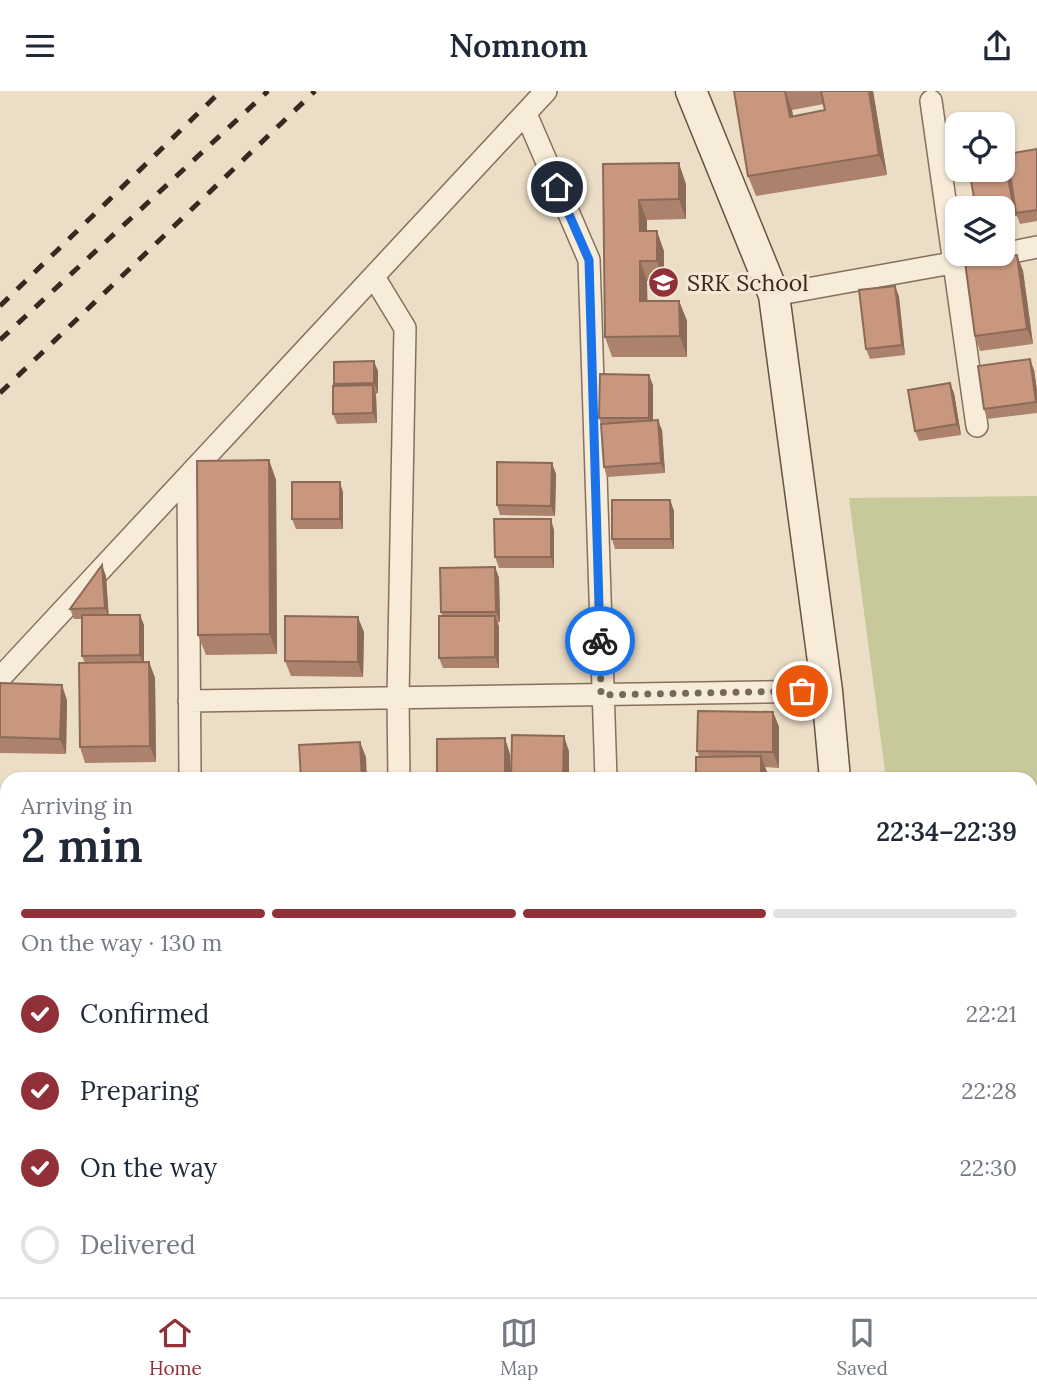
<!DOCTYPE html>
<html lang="en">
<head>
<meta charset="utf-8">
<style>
  :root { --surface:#fff; --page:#f2f2f3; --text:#1f2937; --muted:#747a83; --line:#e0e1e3; --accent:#913038 }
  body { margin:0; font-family:Lora,serif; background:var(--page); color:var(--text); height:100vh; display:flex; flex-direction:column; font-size:26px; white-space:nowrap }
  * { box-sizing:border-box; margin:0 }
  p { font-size:23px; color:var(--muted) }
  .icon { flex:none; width:38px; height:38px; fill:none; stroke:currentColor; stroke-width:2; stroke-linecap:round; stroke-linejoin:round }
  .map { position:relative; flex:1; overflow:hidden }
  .drawer { position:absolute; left:0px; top:681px; width:1038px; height:527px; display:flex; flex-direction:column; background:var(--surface); border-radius:21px 21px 0 0; box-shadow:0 2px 5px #0004 }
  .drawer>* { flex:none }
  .fabs { position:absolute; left:945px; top:21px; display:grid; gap:14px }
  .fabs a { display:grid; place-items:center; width:70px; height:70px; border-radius:14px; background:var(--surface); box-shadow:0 2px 5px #0004; font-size:35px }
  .pin { position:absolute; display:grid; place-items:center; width:60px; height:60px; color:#fff; margin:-30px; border:4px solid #fff; border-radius:50%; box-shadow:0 2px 7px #0007 }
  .courier { position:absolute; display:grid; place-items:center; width:70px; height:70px; margin:-35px; border:5px solid #1a73e8; border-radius:50%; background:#fff; color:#222; box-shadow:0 2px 9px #0007 }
  .head em { font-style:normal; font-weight:600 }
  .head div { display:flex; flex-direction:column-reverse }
  .head { display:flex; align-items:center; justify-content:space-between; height:119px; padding:0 21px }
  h1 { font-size:46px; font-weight:600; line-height:52px }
  .bar { display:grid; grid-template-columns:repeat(4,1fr); gap:10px 7px; align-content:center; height:84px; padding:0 21px }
  .bar i { height:9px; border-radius:5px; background:var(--line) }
  .bar .current { background:var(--accent) }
  .bar p { grid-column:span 4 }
  ol { padding:0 21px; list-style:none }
  li { display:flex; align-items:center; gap:21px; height:77px }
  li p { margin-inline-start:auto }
  li .icon { padding:7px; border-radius:50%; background:var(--accent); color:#fff; stroke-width:4 }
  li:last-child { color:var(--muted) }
  li i { width:38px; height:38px; border:4px solid var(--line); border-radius:50% }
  header { display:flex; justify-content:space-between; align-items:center; height:91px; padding:0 21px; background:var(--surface); font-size:32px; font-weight:600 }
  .menu { display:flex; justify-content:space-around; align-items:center; height:98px; border-top:2px solid var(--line); background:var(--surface); font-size:19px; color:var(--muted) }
  .menu a { display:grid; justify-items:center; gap:4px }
  .menu .current { color:var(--accent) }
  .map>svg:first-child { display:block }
</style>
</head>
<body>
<header><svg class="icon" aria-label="menu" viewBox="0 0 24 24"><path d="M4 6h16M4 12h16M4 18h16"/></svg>Nomnom<svg class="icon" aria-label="share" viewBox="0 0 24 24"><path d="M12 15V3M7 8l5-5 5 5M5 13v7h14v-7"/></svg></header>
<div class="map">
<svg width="1037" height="1206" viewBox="0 0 1037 1206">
  <rect width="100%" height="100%" fill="#ecdec6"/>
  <path fill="#c7c99a" d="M1037,405v801h-83l-1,-5 78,-1v-512h-145l-37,-281z"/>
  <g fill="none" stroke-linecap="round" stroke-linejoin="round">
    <defs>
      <path id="street" d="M931,10l46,325
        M526,23l63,146 17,519
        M1003,163l34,-7
        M374,186l31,51 -7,370 1,81
        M774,204l228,-41
        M188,385l2,303
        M0,587l546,-587
        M189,610l638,-10
        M196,1200v6
        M442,1200l5,6
        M735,1200v6
        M466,1206l4,-6"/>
      <path id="secondary" d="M691,0l83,204 53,396 8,88
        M883,1200l1,6"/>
    </defs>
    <use href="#street" stroke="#86705d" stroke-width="24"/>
    <use href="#secondary" stroke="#685140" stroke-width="33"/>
    <use href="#street" stroke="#f7ecd9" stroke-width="21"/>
    <use href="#secondary" stroke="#f7ecd9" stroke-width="30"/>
    <path stroke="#372920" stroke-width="5" stroke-dasharray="12 12" stroke-linecap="butt" d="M0,215l221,-215
      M0,249l268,-249
      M0,302l315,-302"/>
  </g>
  <path fill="#ac826c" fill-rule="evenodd" d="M734,0h139l14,84 -131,21 -8,-20zM824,13l1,6 -32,6 -1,-6z
    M1037,58v72l-17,3 -3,-8 -14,2v-10h-27l27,-57 4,11 6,34z
    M603,73l83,20v35l-39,1v11l17,20v30h-17v20h32l8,20v36h-75l-7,-20z
    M1017,164l6,16 10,73 -53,7 -5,-15z
    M895,195l4,11 6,58 -35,4 -4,-10z
    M1034,279l3,21v22l-50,6 -3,-10z
    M378,280v22l-2,1 1,29 -40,1 -4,-10 2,-28 -1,-2z
    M653,294v35l9,10 3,43 -58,4 -3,-10 -3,-43 -2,-6z
    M954,302l7,42 -42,6 -4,-10z
    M269,369l7,20 1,174 -71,1 -8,-20z
    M556,383l-1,42 -55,-1 -3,-10z
    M343,401v37h-47l-4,-10z
    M670,409l4,11v38h-59l-3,-10z
    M554,439v38h-55l-4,-11z
    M495,476l4,11 1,44h-2l1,5v41h-56l-4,-10 3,-42 -1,-4z
    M106,485l2,39 36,10v37h5l6,16 1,84 -71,1 -5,-16 5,-84 -3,-7v-37h-8l-4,-10z
    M364,541l-1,45 -72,-1 -6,-15z
    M0,592l67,17 -1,54 -66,-1z
    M773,621l6,15v41l-14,-1 2,5 -68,-16 -2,-5z
    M7,709v55l-6,-16z
    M7,950v67l-5,-15z
    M45,1200v6h-38l-1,-2z
    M48,1200h39v6h-37z
    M92,1200h33v3h-32z
    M132,1200h51v6h-49z
    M310,1200h75v3h-28l1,3h-128l113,-3h-32z"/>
  <path fill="#8c6a58" d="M785,0l7,19 5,27 -7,-20z
    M869,0h4l14,84 -8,-20z
    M1003,60l4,11 10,54 -4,-11z
    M679,72l7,21v35l-7,-20z
    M639,109l8,20v31l-7,-20z
    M657,140l7,20v30l-7,-20z
    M1017,164l6,16 10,73 -6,-15z
    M640,170l7,20 1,41 -8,-21z
    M895,195l4,11 6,58 -3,-10z
    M679,210l8,20v36l-7,-21z
    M1030,268l4,11 3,21v14z
    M374,270l4,10v22l-4,-10z
    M649,284l4,10v44l-4,-11z
    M950,292l4,10 7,42 -4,-11z
    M373,294l3,11 1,27 -4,-10z
    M658,329l4,10 3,43 -4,-10z
    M269,369l7,20 1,174 -7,-20z
    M552,372l4,11 -1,42 -4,-10z
    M340,391l3,10v37l-3,-10z
    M670,409l4,11v38l-3,-10z
    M551,428l3,11v38l-3,-11z
    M102,474l4,11 3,42 -4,-10z
    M495,476l4,11 1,44 -4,-10z
    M140,524l4,10v41l-4,-11z
    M495,525l4,11v41l-4,-11z
    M358,526l6,15 -1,45 -5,-15z
    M149,571l6,16 1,84 -6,-16z
    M62,594l5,15 -1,54 -6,-15z
    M773,621l6,15v41l-6,-16z
    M564,645l5,15v28h-6z
    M505,647l5,16 1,25h-6z
    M360,651l6,15 1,22h-5z
    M761,665l6,16v7h-6z
    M42,1200h3v6h-3z
    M593,1200h5v6h-5z"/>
  <path fill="#c8977e" stroke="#8c6a58" stroke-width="2" d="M734,0h51l5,26 35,-7 -4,-19h48l10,64 -131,21z
    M1037,58v61l-21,3 -9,-59z
    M1003,60l10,54 -17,3h-20l-7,-38h34z
    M679,72v36l-40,1 1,31h17v30h-17v40h39l1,35 -75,1 -2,-173z
    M1017,164l10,74 -52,7 -10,-74z
    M895,195l7,59 -36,4 -7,-59z
    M1030,268l6,43 -52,7 -6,-43z
    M374,270v22l-40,1v-22z
    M600,283l49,1v43h-50z
    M950,292l7,41 -42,7 -7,-41z
    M373,294v28l-40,1v-28z
    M658,329l3,43 -57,4 -3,-43z
    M269,369l1,174 -72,1 -1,-174z
    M497,371l55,1 -1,43 -54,-1z
    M292,391h48v37h-48z
    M612,409h58l1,39h-59z
    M494,428h57v38h-56z
    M102,474l3,43 -35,1z
    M495,476l1,45h-55l-1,-44z
    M82,524h58v40l-58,1z
    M285,525l73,1v45l-73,-1z
    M439,525h56v41l-56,1z
    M149,571l1,84 -70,1 -1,-84z
    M0,592l62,2 -2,54 -60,-2z
    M698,620l75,1v40l-76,-1z
    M512,644l52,1 -1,43h-52z
    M505,647v41h-68v-40z
    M360,651l2,37h-61l-2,-34z
    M761,665v23h-65v-22z
    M689,686l1,2h-78v-1z
    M1,709h6v39h-6z
    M3,950h4v53l-5,-1z
    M6,1156h1v44h35v3l-36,1z
    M537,1200h56v6h-56z
    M357,1203v3h-127v-2z"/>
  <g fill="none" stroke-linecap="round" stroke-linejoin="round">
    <path stroke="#76685a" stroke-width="7" stroke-dasharray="0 12.6" d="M600,550l1,54 201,-4"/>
    <path stroke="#1a73e8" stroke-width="9" d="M557,96l32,73 11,381"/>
  </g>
  <defs>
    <symbol id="school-disc" viewBox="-11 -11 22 22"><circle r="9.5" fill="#913038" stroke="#f4e8d5"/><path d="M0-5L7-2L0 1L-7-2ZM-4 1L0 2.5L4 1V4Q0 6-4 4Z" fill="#fff"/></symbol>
  </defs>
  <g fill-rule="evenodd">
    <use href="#school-disc" x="646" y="174" width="35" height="35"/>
  </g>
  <g text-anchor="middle" stroke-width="6" stroke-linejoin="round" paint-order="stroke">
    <g font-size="23" fill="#372920" stroke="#f4e8d5" text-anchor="start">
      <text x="687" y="200">SRK School</text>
    </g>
  </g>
</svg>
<div class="fabs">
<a><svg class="icon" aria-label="locate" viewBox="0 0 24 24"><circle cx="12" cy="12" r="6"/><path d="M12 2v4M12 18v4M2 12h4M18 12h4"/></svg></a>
<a><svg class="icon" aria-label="layers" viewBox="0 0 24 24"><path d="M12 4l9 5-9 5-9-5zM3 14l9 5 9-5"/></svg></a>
</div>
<div class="pin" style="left:802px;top:600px;background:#ea580c"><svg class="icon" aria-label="bag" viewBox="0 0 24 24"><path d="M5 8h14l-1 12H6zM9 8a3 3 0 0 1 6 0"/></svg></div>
<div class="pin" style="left:557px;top:96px;background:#1f2937"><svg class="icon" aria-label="home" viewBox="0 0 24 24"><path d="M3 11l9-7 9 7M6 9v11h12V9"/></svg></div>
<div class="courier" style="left:600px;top:550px"><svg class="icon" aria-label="bike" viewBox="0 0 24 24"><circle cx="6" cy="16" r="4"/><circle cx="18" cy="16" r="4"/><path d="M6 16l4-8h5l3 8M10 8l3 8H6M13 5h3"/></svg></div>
<section class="drawer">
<div class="head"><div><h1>2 min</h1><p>Arriving in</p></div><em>22:34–22:39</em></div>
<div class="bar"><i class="current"></i><i class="current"></i><i class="current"></i><i></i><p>On the way · 130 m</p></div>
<ol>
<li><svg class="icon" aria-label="check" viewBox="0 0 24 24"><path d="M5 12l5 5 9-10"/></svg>Confirmed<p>22:21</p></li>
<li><svg class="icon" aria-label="check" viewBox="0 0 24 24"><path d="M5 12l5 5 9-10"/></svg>Preparing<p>22:28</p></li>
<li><svg class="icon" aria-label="check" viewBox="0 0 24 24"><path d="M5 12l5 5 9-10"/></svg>On the way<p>22:30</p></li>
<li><i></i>Delivered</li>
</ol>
</section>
</div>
<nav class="menu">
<a class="current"><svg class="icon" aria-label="home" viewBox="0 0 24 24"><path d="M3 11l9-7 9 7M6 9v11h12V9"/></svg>Home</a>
<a><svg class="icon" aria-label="map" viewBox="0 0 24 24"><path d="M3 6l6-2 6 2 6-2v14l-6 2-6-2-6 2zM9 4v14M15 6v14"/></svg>Map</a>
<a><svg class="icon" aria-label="saved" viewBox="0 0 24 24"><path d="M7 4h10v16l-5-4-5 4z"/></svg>Saved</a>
</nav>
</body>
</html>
